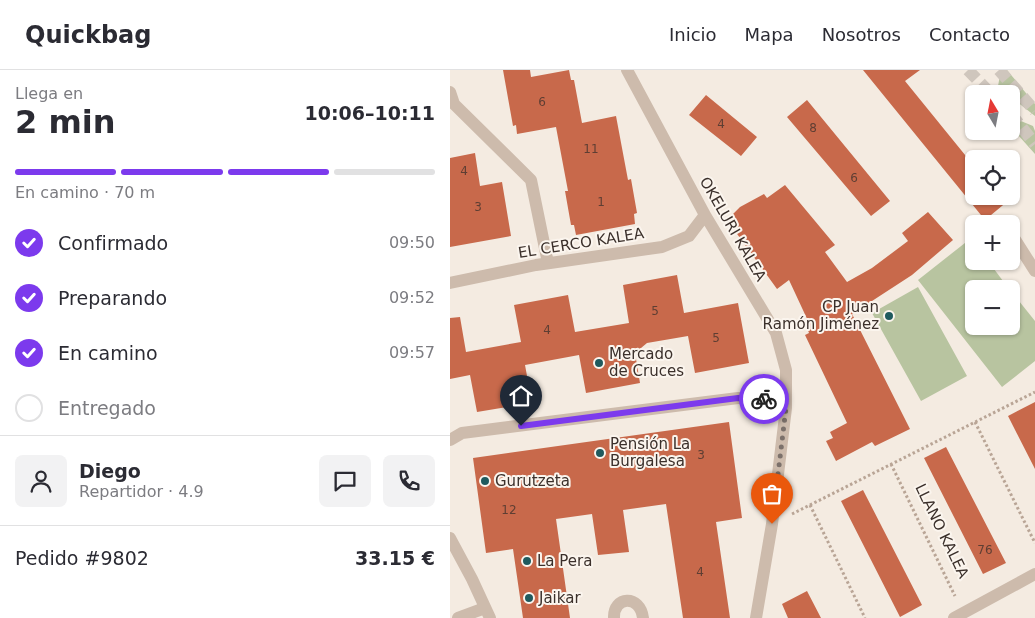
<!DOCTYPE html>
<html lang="es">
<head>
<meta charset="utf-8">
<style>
  :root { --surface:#fff; --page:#f2f2f3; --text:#2b2b33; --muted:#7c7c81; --line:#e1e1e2; --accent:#7c3aed }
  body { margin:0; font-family:"DejaVu Sans",sans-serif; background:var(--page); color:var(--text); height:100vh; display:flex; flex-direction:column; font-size:19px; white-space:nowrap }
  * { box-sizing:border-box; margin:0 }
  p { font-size:16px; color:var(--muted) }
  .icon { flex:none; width:28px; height:28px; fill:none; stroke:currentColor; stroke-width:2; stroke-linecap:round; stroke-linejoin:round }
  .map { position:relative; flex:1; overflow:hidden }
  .panel { display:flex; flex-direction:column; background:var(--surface); width:450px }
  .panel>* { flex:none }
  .needle { width:32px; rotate:350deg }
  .controls { position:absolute; left:515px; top:15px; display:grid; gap:10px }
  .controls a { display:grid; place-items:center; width:55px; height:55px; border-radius:8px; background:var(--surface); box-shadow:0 1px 4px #0004; font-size:25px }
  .pin { position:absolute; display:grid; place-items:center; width:42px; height:42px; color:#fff; margin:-51px -21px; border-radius:50% 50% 50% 0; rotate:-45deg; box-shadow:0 0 5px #0007 }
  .pin .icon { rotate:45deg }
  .courier { position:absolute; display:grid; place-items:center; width:50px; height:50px; margin:-25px; border:4px solid #7c3aed; border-radius:50%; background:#fff; color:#222; box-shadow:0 1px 6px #0007 }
  .headline em { font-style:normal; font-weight:700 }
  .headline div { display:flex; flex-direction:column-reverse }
  .headline { display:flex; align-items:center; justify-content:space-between; height:85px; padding:0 15px }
  h1 { font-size:32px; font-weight:700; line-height:38px }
  .bar { display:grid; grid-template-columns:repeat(4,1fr); gap:8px 5px; align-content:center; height:60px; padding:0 15px }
  .bar i { height:6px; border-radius:4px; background:var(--line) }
  .bar .active { background:var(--accent) }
  .bar p { grid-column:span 4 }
  .line { display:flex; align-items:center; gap:12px; padding:0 15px; border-top:1px solid var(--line) }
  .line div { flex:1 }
  .round { display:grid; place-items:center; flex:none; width:52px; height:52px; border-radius:8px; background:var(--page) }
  ol { padding:0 15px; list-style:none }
  li { display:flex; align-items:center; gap:15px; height:55px }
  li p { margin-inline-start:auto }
  li .icon { padding:5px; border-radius:50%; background:var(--accent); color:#fff; stroke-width:4 }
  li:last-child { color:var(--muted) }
  li i { width:28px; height:28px; border:2px solid var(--line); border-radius:50% }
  header { display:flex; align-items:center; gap:30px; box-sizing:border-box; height:70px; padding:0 25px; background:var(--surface); border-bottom:1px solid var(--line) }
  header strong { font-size:24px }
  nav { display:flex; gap:28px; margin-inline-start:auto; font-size:18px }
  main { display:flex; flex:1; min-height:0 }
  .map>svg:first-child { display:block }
</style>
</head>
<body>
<header>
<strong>Quickbag</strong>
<nav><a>Inicio</a><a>Mapa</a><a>Nosotros</a><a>Contacto</a></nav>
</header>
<main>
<section class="panel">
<div class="headline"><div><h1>2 min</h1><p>Llega en</p></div><em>10:06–10:11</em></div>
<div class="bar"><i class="active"></i><i class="active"></i><i class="active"></i><i></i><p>En camino · 70 m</p></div>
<ol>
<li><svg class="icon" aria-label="check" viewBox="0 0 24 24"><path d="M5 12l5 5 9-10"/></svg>Confirmado<p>09:50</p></li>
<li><svg class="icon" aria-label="check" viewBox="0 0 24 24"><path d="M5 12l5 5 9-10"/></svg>Preparando<p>09:52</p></li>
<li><svg class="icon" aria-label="check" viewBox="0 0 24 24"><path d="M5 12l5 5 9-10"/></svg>En camino<p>09:57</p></li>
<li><i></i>Entregado</li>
</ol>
<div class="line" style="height:90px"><a class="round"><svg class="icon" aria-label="person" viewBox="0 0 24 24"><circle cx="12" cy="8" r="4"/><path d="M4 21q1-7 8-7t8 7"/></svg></a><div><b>Diego</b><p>Repartidor · 4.9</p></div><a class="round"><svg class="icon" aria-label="chat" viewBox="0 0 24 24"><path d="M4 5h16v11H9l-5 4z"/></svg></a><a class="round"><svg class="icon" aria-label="phone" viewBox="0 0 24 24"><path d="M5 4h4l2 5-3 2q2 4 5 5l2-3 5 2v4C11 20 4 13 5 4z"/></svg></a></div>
<div class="line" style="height:65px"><div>Pedido #9802</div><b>33.15 €</b></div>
</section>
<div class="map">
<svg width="585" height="548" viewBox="0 0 585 548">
  <rect width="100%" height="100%" fill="#f4ebe1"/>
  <path fill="#b8c4a0" d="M551,0h6l28,34v12l-24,-19v-3h-4l-9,-8z
    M561,47l22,9 2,5v23l-24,-27z
    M520,169l4,5v17h14l21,28h-35v37h37v-35l24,30v40l-33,26 -84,-107z
    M468,217l49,89 -46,25 -49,-88z"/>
  <path fill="#c8694b" d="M53,0h27l1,7 38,-7 2,10h3l8,43 34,-7 12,64 3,-1 6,34 -3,1 1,10 -59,11 -2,-10h-3l-6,-34h3l-12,-64 -39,7 -1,-9 -3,1z
    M413,0h57l-15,11 69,85v30h40l-29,24z
    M256,25l51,42 -16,19 -52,-41z
    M357,30l83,101 -19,15 -84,-99z
    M25,83l5,33 22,-4 9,54 -61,11v-89z
    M335,115l50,60 -10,7 22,30 25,-14 36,-27 -6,-8 26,-21 25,28 -41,35 -60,39 58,115 -35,17 -3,-4 -36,19 -10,-20 7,-3 -3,-6 17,-9 -42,-88 4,-2 -3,-8 3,-2 -20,-43 -12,9 -50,-69 13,-13 24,-13 3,4z
    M227,205l7,38 54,-10 11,60 -54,10 -7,-37 -41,7 -12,10 5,30 -54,10 -7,-38 -54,10 7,38 -55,9 -7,-37 -20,4v-61l10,-1 6,35 55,-10 -7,-37 54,-10 7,37 54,-9 -6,-38z
    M585,332v67l-27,-53z
    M279,352l13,96 -26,4 14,96h-47l-17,-114 -43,6 6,42 -31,3 -6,-41 -36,5 14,99h-47l-10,-69 -27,4 -13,-95z
    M496,377l60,116 -23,11 -59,-116z
    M413,420l59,115 -22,12 -59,-116z
    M357,521l14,27h-33l-6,-14z"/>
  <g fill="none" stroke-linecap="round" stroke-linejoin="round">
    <path stroke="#cfc6bd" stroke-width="12" stroke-dasharray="12 6" stroke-linecap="butt" d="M518,0l23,24
      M549,0l36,41
      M561,44l24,30"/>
    <path stroke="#b9a596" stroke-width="3" stroke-dasharray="2.5 2.5" stroke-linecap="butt" d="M525,352l60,121
      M441,394l64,132
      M360,435l55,113
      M342,444l243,-122"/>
    <path stroke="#cdbbac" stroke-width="12" d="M0,22l4,12 77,76 17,83"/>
    <path stroke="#cdbbac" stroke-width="12" d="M177,0l78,145 71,118 10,37v38l-14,116 -16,94
      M564,168l21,33
      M0,213l86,-18 126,-18 27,-11 16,-21
      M0,370l12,-7 276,-35h24l24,10
      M0,468l22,41 18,39
      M8,548l27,-10
      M164,548c-1,-22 26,-24 29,0
      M504,548l81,-44"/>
  </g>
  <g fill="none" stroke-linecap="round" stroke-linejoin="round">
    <path stroke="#7c716b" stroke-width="5" stroke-dasharray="0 9" d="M314,329l22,9 -14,116"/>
    <path stroke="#7c3aed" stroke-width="6" d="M71,356l217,-28 26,1"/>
  </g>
  <g fill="#1f5a5e" stroke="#fbf5ee" stroke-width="2">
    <circle cx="439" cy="246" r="5"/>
    <circle cx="149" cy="293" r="5"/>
    <circle cx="150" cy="383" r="5"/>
    <circle cx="35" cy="411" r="5"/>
    <circle cx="77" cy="491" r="5"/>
    <circle cx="79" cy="528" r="5"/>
  </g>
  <g text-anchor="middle" stroke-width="4" stroke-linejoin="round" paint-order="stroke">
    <g font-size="12" fill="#5e3e33">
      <text x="92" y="36">6</text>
      <text x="271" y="58">4</text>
      <text x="363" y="62">8</text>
      <text x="141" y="83">11</text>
      <text x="14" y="105">4</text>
      <text x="404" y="112">6</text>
      <text x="151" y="136">1</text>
      <text x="28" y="141">3</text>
      <text x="205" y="245">5</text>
      <text x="97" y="264">4</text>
      <text x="266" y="272">5</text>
      <text x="251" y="389">3</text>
      <text x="59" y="444">12</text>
      <text x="535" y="484">76</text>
      <text x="250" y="506">4</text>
    </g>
    <g font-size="15" fill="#3b302b" stroke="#fbf5ee">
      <text transform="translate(283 159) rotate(60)" y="5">OKELURI KALEA</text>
      <text transform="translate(131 173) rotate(-9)" y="5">EL CERCO KALEA</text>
      <text transform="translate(492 461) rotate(64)" y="5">LLANO KALEA</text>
    </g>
    <g font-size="15" fill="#3b302b" stroke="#fbf5ee" text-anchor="start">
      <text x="429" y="242" text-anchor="end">CP Juan<tspan x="429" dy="17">Ramón Jiménez</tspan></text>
      <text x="159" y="289">Mercado<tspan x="159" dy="17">de Cruces</tspan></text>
      <text x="160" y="379">Pensión La<tspan x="160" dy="17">Burgalesa</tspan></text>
      <text x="45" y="416">Gurutzeta</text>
      <text x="87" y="496">La Pera</text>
      <text x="89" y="533">Jaikar</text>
    </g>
  </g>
</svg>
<div class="controls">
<a><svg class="needle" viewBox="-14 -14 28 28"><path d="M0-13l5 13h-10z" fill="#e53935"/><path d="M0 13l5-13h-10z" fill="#7c7c81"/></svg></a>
<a><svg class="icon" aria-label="locate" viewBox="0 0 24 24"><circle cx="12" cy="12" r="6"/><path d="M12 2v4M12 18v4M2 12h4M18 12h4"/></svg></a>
<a>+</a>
<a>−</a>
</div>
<div class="pin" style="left:322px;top:454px;background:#ea580c"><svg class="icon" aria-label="bag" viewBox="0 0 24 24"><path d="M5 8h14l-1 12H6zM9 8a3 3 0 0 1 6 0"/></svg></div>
<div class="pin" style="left:71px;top:356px;background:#1f2937"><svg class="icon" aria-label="home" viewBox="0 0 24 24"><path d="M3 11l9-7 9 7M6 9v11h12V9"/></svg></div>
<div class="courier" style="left:314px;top:329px"><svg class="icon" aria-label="bike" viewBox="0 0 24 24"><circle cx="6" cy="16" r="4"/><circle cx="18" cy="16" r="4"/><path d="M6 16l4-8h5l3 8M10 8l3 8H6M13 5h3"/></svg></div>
</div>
</main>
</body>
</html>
